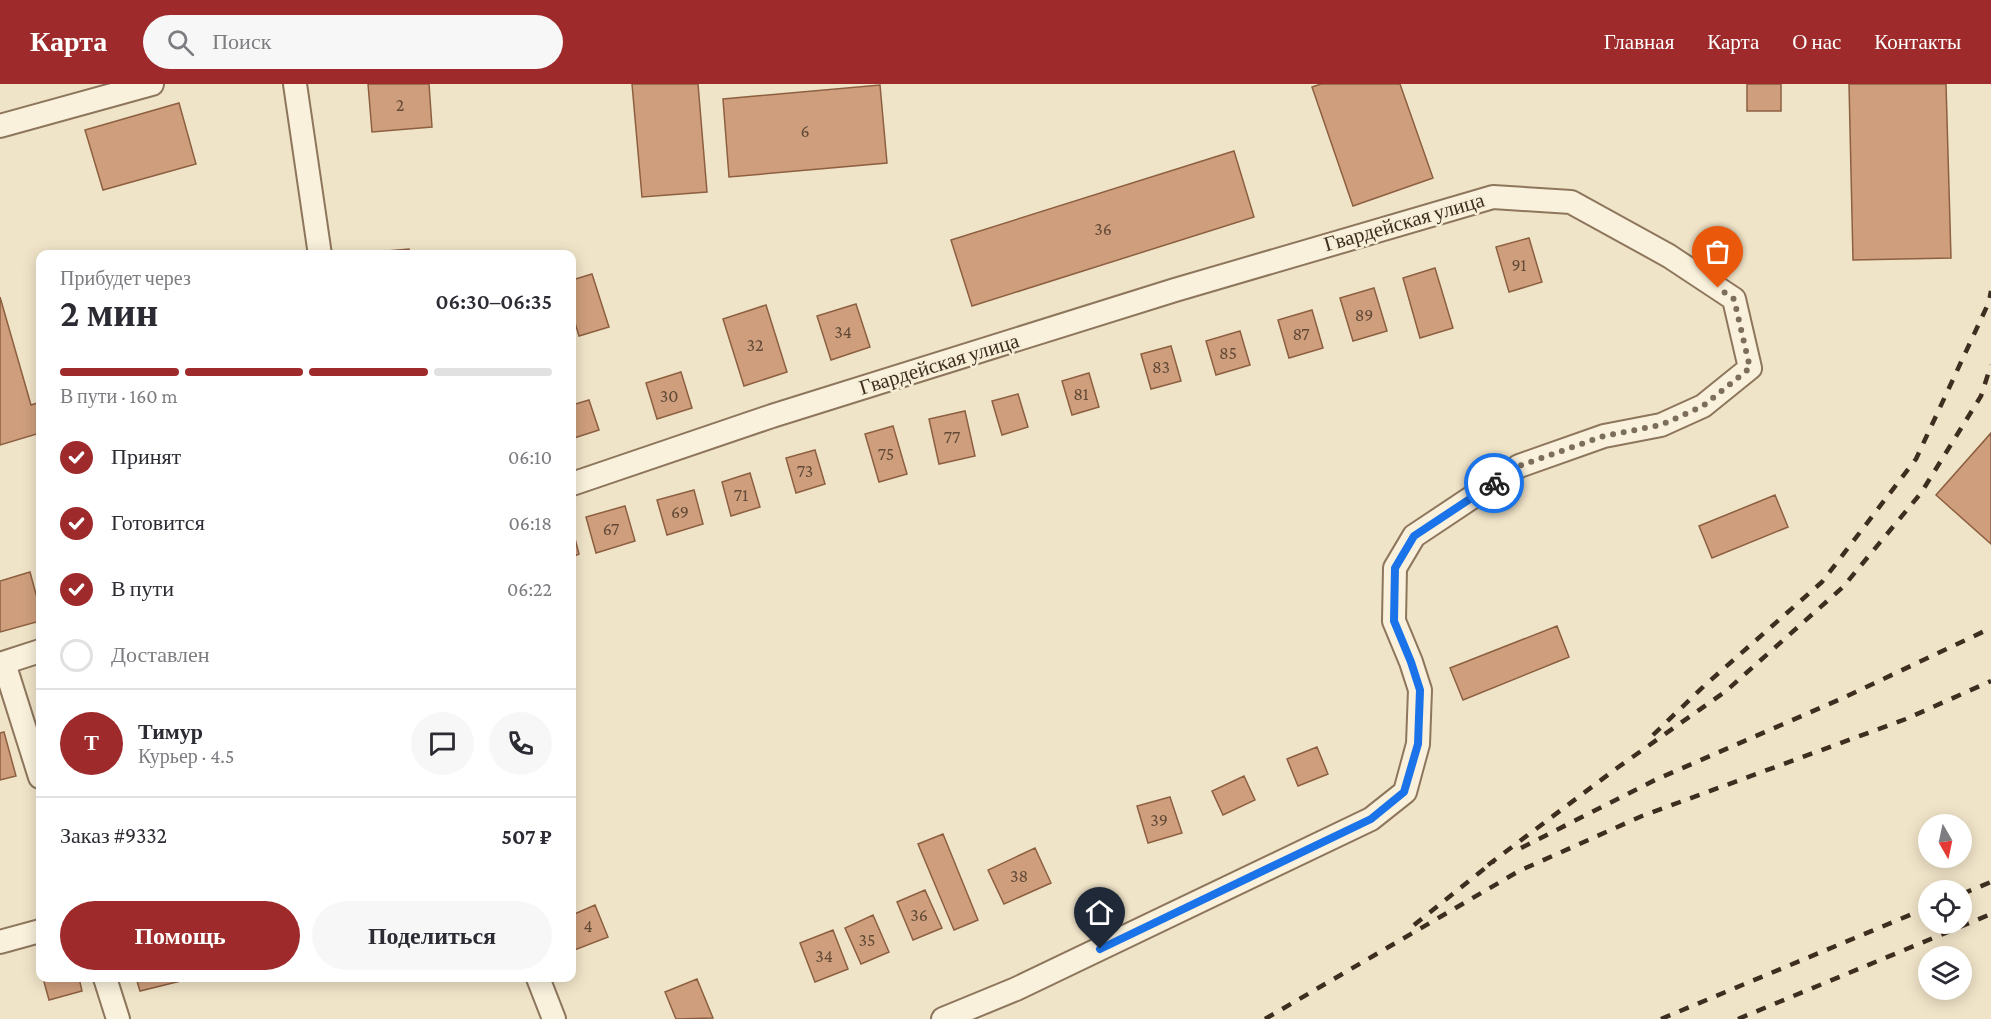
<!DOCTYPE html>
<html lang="ru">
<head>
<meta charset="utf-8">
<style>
  :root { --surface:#fff; --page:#f7f7f7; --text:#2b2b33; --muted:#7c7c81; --line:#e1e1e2; --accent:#9e2a2b }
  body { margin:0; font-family:"Crimson Pro",serif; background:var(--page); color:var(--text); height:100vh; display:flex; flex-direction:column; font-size:22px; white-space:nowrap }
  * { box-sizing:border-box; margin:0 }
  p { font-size:20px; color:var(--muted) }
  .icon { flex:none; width:33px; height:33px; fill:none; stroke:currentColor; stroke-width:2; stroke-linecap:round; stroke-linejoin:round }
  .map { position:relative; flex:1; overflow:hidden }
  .sheet { position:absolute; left:36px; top:166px; width:540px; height:732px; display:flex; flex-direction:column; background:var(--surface); border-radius:12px; box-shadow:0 3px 15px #0003 }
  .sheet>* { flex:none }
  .needle { width:39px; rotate:171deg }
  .controls { position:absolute; left:1918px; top:730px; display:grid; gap:12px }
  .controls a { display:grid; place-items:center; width:54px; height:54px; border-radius:50%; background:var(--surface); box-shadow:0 3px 15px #0003; font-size:30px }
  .pin { position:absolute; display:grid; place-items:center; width:51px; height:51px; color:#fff; margin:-62px -26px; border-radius:50% 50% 50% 0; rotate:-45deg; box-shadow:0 0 6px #0007 }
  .pin .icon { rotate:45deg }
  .courier { position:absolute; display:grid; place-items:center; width:60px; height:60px; margin:-30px; border:4px solid #1a73e8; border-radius:50%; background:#fff; color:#222; box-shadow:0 2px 8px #0007 }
  .head em { font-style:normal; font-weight:600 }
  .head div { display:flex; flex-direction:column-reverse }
  .head { display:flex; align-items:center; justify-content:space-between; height:102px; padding:0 24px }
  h1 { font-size:39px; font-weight:600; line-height:45px }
  .bar { display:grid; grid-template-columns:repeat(4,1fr); gap:9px 6px; align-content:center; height:72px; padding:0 24px }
  .bar i { height:8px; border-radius:4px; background:var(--line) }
  .bar .current { background:var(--accent) }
  .bar p { grid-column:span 4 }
  .line { display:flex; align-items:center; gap:15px; padding:0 24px; border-top:2px solid var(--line) }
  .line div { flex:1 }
  .round { display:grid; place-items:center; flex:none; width:63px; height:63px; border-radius:32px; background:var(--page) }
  ol { padding:0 24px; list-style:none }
  li { display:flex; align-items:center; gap:18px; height:66px }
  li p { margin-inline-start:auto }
  li .icon { padding:6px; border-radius:50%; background:var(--accent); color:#fff; stroke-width:4 }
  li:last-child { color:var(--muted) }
  li i { width:33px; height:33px; border:3px solid var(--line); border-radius:50% }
  .cta { display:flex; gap:12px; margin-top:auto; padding:12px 24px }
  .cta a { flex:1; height:69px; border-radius:36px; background:var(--accent); color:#fff; font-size:24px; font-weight:600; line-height:69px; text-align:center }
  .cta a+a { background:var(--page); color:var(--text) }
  header { display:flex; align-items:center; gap:36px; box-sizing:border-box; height:84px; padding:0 30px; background:var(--accent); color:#fff }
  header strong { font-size:28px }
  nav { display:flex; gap:33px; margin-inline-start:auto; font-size:21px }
  .search { width:420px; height:54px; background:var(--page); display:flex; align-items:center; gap:15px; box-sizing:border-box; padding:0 21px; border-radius:33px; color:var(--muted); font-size:22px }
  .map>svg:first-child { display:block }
</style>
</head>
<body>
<header>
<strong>Карта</strong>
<div class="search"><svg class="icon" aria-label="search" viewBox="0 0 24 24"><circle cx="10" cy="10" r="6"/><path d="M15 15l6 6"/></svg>Поиск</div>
<nav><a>Главная</a><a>Карта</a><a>О нас</a><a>Контакты</a></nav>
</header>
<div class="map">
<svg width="1991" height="935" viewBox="0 0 1991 935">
  <rect width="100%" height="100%" fill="#f0e4c8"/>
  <path fill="#cf9f7d" stroke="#8d5f41" stroke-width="1.5" d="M368,0h61l3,43 -60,5z
    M632,0h66l9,108 -65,5z
    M1321,0h79l33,94 -80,28 -41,-119z
    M1747,0h34v27h-34z
    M1849,0h97l5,174 -98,2z
    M880,1l7,78 -158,14 -6,-78z
    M179,19l17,61 -93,26 -18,-60z
    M1234,67l20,66 -282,89 -21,-66z
    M1529,154l13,44 -33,10 -13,-45z
    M409,165l1,6h-34v-3z
    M1435,184l18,60 -33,10 -17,-60z
    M592,190l17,53 -30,9 -7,-23v-33z
    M1374,204l13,43 -34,10 -13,-43z
    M0,213l31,108 9,-3v31l-40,12z
    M856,220l14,43 -39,13 -14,-44z
    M766,221l21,67 -43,14 -21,-67z
    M1312,226l11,38 -34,10 -11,-38z
    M1240,247l10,34 -34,10 -10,-34z
    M1171,262l10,35 -30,8 -10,-35z
    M681,288l11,36 -35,11 -11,-36z
    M1089,289l10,34 -27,8 -10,-34z
    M1018,310l10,33 -26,8 -10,-34z
    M589,316l10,30 -25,8 -2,-6v-27z
    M965,327l10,45 -36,8 -10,-45z
    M893,342l14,48 -28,8 -14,-48z
    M1991,349v111l-55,-49z
    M815,366l10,34 -29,9 -10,-35z
    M750,389l10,34 -29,9 -9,-34z
    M694,406l9,34 -36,11 -10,-35z
    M1775,411l13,32 -76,31 -13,-32z
    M625,422l10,35 -39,12 -10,-36z
    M572,443l7,27 -7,3z
    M30,488l10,37v12l-40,11v-51z
    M1557,542l12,31 -106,43 -13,-32z
    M4,648l12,44 -16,4v-47z
    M1317,663l11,27 -30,12 -11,-27z
    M1244,692l11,24 -32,15 -11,-24z
    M1170,713l12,36 -34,10 -11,-37z
    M943,750l35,86 -24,10 -36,-86z
    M1035,764l16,35 -47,21 -16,-34z
    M925,806l17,38 -29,12 -16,-38z
    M595,821l13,32 -36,14v-36z
    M873,831l16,37 -28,12 -16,-36z
    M833,846l15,39 -33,13 -15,-39z
    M43,894h36l3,13 -33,9z
    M136,894h44l1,3 -41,10z
    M697,895l16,39 -37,1 -11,-27z"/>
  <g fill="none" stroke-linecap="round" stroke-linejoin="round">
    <defs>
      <path id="street" d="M295,0l25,171
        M0,42l152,-42
        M572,400l200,-68 403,-126 318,-93 78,5 98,54 65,43 16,69 -47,38 -42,19 -57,11 -85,30 -105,70 -19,32 -1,53 17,41 9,28 -2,54 -13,48 -34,27 -355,170 -73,30
        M4,579l36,114
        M0,580l40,-13
        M0,858l40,-11
        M105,894l13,41
        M538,894l16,41"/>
    </defs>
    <use href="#street" stroke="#8d765c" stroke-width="26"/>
    <use href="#street" stroke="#faf1dc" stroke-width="22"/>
    <path stroke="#3d2e20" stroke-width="4.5" stroke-dasharray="10 10" stroke-linecap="butt" d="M1653,651l51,-49 118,-104 94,-123 73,-157 2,-11
      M1521,764l134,-68 188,-82 148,-70
      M1488,781l129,-97 109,-77 117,-104 78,-94 60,-97 10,-31
      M1962,810l29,-12
      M1414,841l80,-64
      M1265,935l254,-148 123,-55 264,-97 85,-38
      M1661,935l268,-112
      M1738,935l253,-105"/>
  </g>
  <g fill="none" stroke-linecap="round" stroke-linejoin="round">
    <path stroke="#7c6e5b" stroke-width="6" stroke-dasharray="0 10.8" d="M1494,399l25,-17 85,-30 57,-11 42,-19 47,-38 -16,-69 -16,-11"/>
    <path stroke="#1a73e8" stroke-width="8" d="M1100,865l271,-130 33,-27 14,-48 2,-54 -9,-28 -17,-41 1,-53 19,-32 80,-53"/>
  </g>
  <g text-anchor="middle" stroke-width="5" stroke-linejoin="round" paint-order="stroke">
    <g font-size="18" fill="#624a37">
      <text x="400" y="27">2</text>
      <text x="805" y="53">6</text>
      <text x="1103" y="151">36</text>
      <text x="1519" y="187">91</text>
      <text x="1364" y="237">89</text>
      <text x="843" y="254">34</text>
      <text x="1301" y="256">87</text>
      <text x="755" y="267">32</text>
      <text x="1228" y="275">85</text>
      <text x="1161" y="289">83</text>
      <text x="1081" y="316">81</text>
      <text x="669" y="318">30</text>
      <text x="952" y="359">77</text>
      <text x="886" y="376">75</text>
      <text x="805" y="393">73</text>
      <text x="741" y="417">71</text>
      <text x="680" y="434">69</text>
      <text x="611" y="451">67</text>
      <text x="1159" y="742">39</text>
      <text x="1019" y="798">38</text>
      <text x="919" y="837">36</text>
      <text x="588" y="848">4</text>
      <text x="867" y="862">35</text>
      <text x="824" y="878">34</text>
    </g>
    <g font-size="21" fill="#3d2e20" stroke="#f7eed8">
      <text transform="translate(1404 138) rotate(-16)" y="7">Гвардейская улица</text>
      <text transform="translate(939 280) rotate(-17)" y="7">Гвардейская улица</text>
    </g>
  </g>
</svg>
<div class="controls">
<a><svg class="needle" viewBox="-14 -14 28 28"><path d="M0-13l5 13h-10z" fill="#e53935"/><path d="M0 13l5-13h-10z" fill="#7c7c81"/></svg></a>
<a><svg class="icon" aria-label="locate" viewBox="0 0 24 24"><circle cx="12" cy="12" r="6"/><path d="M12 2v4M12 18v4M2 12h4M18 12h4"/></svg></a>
<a><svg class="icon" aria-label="layers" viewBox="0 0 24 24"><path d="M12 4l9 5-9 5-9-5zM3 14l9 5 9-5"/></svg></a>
</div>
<div class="pin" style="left:1718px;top:204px;background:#ea580c"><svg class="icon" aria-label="bag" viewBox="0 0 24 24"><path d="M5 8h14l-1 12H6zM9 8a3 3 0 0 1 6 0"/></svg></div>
<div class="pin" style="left:1100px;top:865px;background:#1f2937"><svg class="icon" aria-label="home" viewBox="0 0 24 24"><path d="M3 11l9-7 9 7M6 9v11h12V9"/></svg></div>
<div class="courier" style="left:1494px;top:399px"><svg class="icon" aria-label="bike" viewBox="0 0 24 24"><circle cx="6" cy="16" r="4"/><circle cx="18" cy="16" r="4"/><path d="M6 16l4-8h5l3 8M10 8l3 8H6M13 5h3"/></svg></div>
<section class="sheet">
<div class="head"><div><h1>2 мин</h1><p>Прибудет через</p></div><em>06:30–06:35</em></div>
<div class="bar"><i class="current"></i><i class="current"></i><i class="current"></i><i></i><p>В пути · 160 m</p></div>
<ol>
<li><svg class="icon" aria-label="check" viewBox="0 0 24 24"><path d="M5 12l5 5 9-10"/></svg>Принят<p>06:10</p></li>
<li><svg class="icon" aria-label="check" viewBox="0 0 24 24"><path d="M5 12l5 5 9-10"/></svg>Готовится<p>06:18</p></li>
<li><svg class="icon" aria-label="check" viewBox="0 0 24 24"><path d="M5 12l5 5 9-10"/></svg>В пути<p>06:22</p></li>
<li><i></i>Доставлен</li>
</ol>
<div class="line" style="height:108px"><b class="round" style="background:var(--accent);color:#fff">Т</b><div><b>Тимур</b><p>Курьер · 4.5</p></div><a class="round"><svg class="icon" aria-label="chat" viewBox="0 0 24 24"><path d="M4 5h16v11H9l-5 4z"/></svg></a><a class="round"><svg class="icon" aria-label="phone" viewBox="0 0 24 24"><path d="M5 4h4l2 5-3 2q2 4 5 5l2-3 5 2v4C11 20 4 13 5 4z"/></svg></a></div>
<div class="line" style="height:78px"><div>Заказ #9332</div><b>507 ₽</b></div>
<div class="cta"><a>Помощь</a><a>Поделиться</a></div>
</section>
</div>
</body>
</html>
